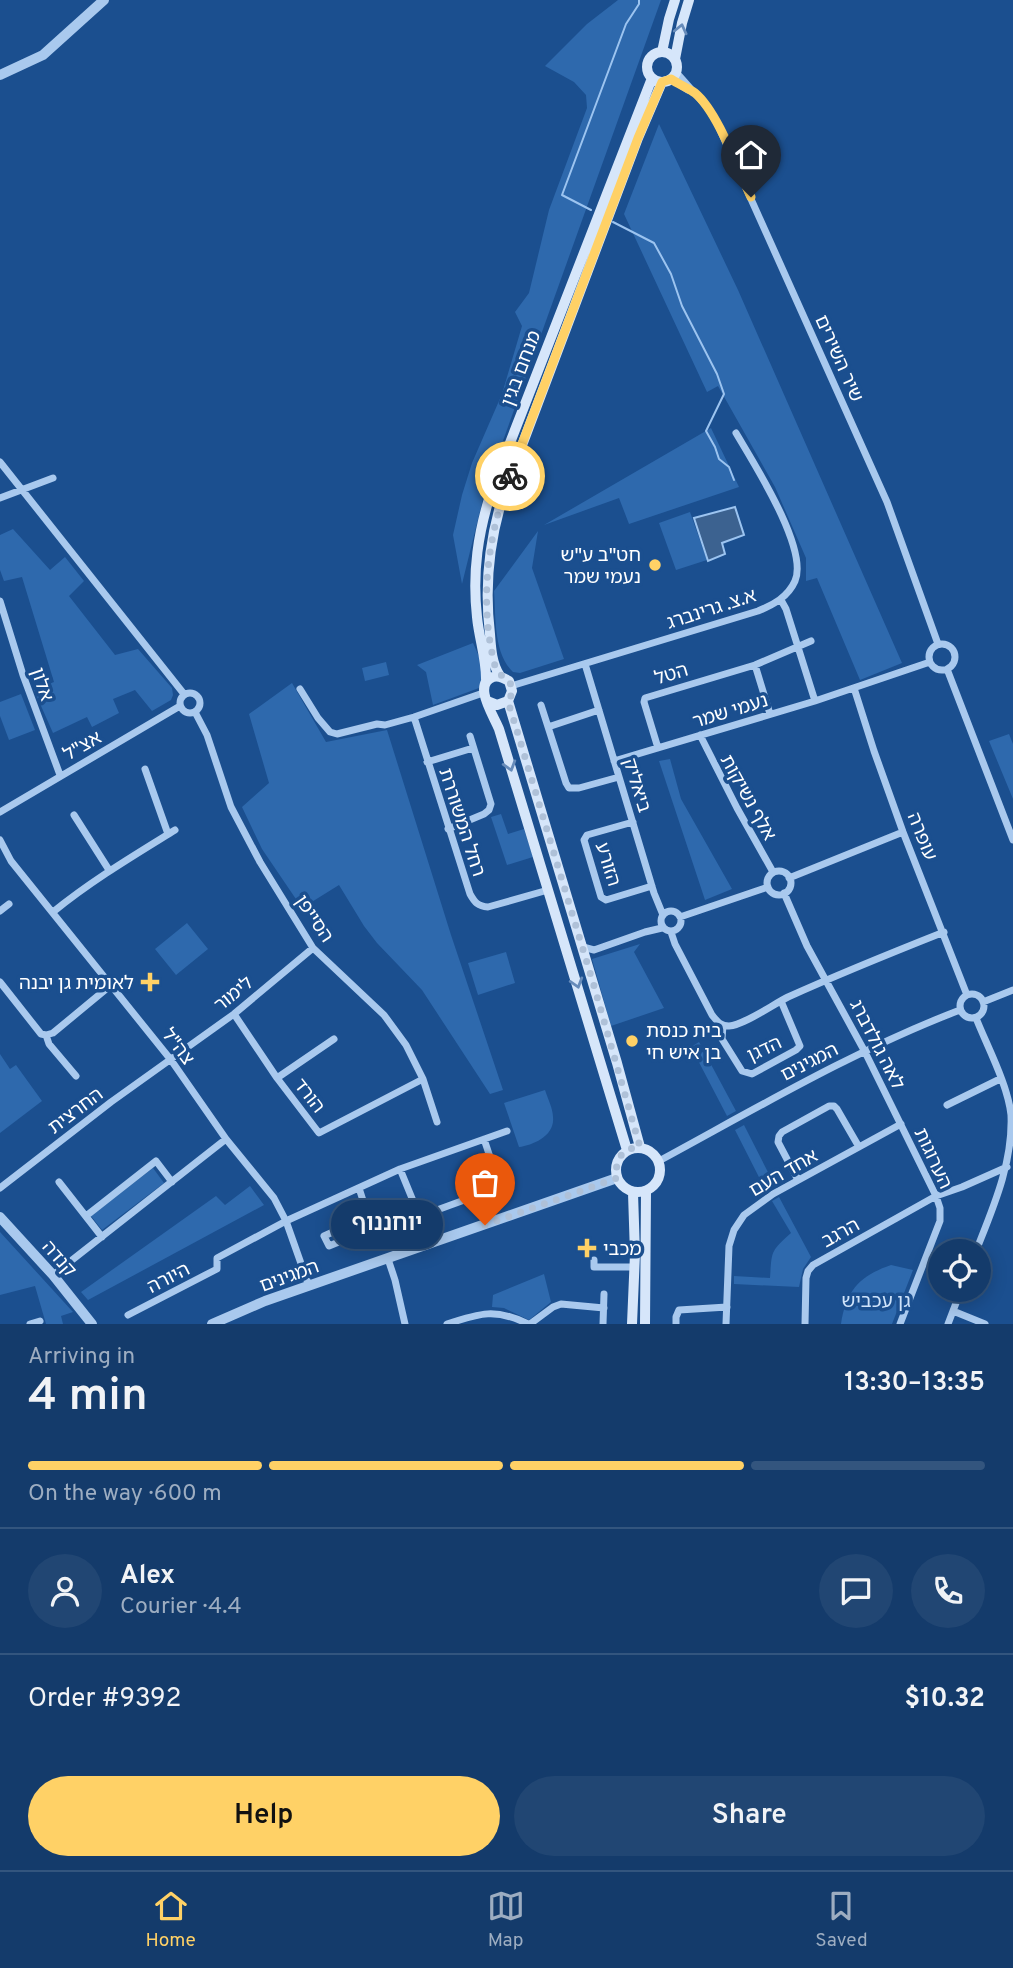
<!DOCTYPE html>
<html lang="en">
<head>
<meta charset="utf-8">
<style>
  :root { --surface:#143b6b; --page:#214673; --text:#f1f3f6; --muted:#9dadc1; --line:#33557e; --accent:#ffd166 }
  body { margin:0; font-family:Overpass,"Noto Sans Hebrew",sans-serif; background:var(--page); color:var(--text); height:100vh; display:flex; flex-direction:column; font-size:26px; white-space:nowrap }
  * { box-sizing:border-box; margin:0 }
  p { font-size:23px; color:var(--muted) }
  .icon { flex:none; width:38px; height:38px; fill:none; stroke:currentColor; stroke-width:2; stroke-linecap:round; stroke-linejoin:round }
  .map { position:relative; height:1324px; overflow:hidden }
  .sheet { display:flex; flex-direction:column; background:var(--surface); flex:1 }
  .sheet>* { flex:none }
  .buttons { position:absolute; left:928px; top:1239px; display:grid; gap:14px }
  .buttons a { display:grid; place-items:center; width:63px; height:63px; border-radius:50%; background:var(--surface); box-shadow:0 4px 18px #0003,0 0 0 2px var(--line); font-size:35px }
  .pin { position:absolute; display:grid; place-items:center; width:60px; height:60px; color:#fff; margin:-72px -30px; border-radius:50% 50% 50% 0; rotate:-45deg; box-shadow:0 0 7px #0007 }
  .pin .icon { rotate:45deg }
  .courier { position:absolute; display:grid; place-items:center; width:70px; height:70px; margin:-35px; border:5px solid #ffd166; border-radius:50%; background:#fff; color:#222; box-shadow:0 2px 9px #0007 }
  .bubble { position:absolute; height:49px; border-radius:24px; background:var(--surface); box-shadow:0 4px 18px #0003,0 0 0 2px var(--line); font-size:23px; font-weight:600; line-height:49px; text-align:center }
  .overview em { font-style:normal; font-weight:600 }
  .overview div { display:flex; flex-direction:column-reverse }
  .overview { display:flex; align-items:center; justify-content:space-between; height:119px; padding:0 28px }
  h1 { font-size:46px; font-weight:600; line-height:52px }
  .bar { display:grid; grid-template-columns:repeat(4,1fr); gap:10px 7px; align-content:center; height:84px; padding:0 28px }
  .bar i { height:9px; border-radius:5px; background:var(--line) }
  .bar .current { background:var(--accent) }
  .bar p { grid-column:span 4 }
  .line { display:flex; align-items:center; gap:18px; padding:0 28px; border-top:2px solid var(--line) }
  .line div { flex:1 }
  .round { display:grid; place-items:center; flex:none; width:74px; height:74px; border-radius:37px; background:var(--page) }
  .cta { display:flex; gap:14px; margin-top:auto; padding:14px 28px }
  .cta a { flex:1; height:80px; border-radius:42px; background:var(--accent); color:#111; font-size:28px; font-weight:600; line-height:80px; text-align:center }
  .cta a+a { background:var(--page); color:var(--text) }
  .dock { display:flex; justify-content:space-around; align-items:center; height:98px; border-top:2px solid var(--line); background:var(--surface); font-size:19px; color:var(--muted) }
  .dock a { display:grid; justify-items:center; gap:4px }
  .dock .current { color:var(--accent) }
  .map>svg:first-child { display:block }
</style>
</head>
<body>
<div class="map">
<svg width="1013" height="1324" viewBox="0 0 1013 1324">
  <rect width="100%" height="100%" fill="#1b4f8f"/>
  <path fill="#2e69ad" d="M618,0h43l-176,491 -23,93 -9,-49 9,-40 10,-32 30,-69 20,-68 -7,-14 14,-19 20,-83 38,-102 -1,-13 -12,-13 -29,-16 42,-42z
    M659,124l79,166 164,373 -42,17 -43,-102 -11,3v-23l-31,-71 -57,-101 -11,6 -83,-178z
    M711,428l28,59 -110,37 -10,-26 -75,27z
    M690,512l17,48 -31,10 -17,-47z
    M13,529l37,41 15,-13 19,24 -15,15 46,59 23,-6 34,39 1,7 -2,5 -19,11 -17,-21 -22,9 6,14 -27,14 -5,-10 -34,16 -19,-43 20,-8 -32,-105 -18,4 -4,-11v-35z
    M538,531l-6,37 32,91 -44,14 -7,-1c-20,-19 -17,-56 -19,-81z
    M473,643c8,18 14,26 6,45l-46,17 -7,-33 -9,-7z
    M386,662l3,13 -24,6 -3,-13z
    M292,683l34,59 61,-12 64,205 52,155 -13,4 -68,-104 -45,-47 -13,-17 -25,-41 -37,23 -40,-59 -20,-42 27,-24 -20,-69z
    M21,694l14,36 -26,10 -9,-24v-14z
    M1009,734l4,10v55l-24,-58z
    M670,759l11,40 51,90 -27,11 -46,-139z
    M501,814l7,20 16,-5 9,28 -26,8 -16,-48z
    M187,923l21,26 -32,26 -21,-26z
    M640,944l-6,8 30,56 -53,18 -19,-67z
    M506,952l9,31 -37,12 -10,-32z
    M699,1042l37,69 -9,5 -36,-69z
    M0,1054l10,15 6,-4 26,36 -42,32z
    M545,1090c3,9 8,19 8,27 2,19 -20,28 -34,30l-15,-44z
    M744,1125l29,57 -9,5 -29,-57z
    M153,1168l11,15 -62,47 -11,-14z
    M250,1186l14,19 -176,95 -7,-8 135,-96 9,9z
    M779,1197l32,60 -8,12 -4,18 -65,-3v-8l36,2c2,-27 0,-26 21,-45l-19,-32z
    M0,1232l73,80 -12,4 2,8h-17l-11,-38 -35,9z
    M891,1265l22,5 -21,54h-51c5,-33 18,-48 50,-59z
    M544,1274l7,28 -22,18 -25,-12 -12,-1 1,-12z"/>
  <path fill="#3c6290" stroke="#9cc4f0" stroke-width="2" d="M735,507l9,28 -22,8 3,11 -17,7 -14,-43z"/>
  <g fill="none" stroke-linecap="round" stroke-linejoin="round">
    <path stroke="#9cc4f0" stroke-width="2" d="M591,210l-29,-15 64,-171 13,-20v-4
      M613,222l41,21 17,31 11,32 35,68 7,20 -18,37 9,16 4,12 10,8 5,13"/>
    <path stroke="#a9c9ee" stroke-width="7" d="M676,72l31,35 9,14 171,381 51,142
      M671,79l17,11
      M0,462l184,232
      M0,498l53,-20
      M781,600l5,9 29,92
      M0,601l23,74 37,100
      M929 657a13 13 0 1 1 26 0a13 13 0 1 1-26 0Z
      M585,664l69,229 9,22
      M755,665l15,49
      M947,669l66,171
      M511,686l247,-75c15,-6 30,-14 37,-30 14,-32 -42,-119 -59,-148
      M854,688l20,63 29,81 64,163
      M300,689l18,29 12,14 7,2 40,-10 8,1 29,-8 69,-24
      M180 703a10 10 0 1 1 20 0a10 10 0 1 1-20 0Z
      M541,705l25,78 3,5h10l40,-11
      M195,712l12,23 24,72 29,55 53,86 71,67 22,30 17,34 14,43
      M414,717l56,177c5,9 8,12 18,13l60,-17
      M548,727l51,-17
      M700,735l37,73 36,64
      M658,748l-14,-46 1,-4 110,-33 56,-24
      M614,761l201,-60 115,-39
      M427,762l46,-14
      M145,769l23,65
      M0,812l180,-106
      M74,815l35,55
      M633,822l-46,13 -3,5 17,57 5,3 46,-14
      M448,829l36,-15 5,-4 2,-6 -21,-68
      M0,840l11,21 160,199 55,79 48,59 12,23 23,65
      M767 883a12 12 0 1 1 24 0a12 12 0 1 1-24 0Z
      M789,878l114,-46
      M784,893l23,53 58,106 71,144 4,12v13l-40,103
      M661 921a10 10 0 1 1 20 0a10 10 0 1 1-20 0Z
      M0,911l9,-7
      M53,912c38,-31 80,-56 122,-82
      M680,917l88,-30
      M671,932l4,12 37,71c5,6 8,11 17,11 15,-1 43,-21 59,-29 51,-23 103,-44 156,-65
      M583,947l11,3 51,-18 17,-4
      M0,982l41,52 5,1 3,9 27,32
      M960 1006a12 12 0 1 1 24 0a12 12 0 1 1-24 0Z
      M983,1002l30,-12
      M234,1014l43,64 42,55 104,-54
      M976,1018c11,28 32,67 35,97 2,48 -18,93 -35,136
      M723,1025l-1,14 20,32 10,3 44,-24 4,-4 -19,-45
      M46,1035l7,-2 58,-48
      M277,1078l57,-39
      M947,1105l53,-26
      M659,1161c98,-53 196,-111 301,-151
      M400,1169l16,39 3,4 7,2 74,-27 -16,-48
      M798,1180l-20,-38 1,-6 3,-4 47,-26h5l3,3 22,38
      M59,1182l43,55
      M0,1188l111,-86 123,-88 79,-66
      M359,1188l9,28
      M86,1216l70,-55 16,21
      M368,1216l5,12 -44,18 -5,-10z
      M388,1259l7,21 10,44
      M594,1260v7h41
      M53,1275l173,-136
      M953,1311l32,13
      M128,1315l89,-46v-11l69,-37 114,-52 107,-38
      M30,1324l10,-3
      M447,1324c33,-11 49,-16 81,0
      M530,1324l23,-17 8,-3 43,4
      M603,1324l1,-30
      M676,1324v-7l3,-7 48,-3
      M726,1324l3,-78 5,-16 10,-15 29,-21 128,-70
      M805,1324l1,-46 2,-7 5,-6 123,-69 26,-9 45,-20
      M948,1324l13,-34"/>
    <path stroke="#a9c9ee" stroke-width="10" d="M0,75l43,-20 61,-55
      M0,1217l53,58 39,49
      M212,1324l53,-23 352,-123"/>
    <path stroke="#d6e6fa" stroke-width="10" d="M662,52l7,-33 6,-19
      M647 67a15 15 0 1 1 30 0a15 15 0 1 1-30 0Z
      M675,59l7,-36 7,-23
      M500,676c-8,-12 -9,-27 -10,-42 -6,-49 -1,-94 14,-141l134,-355 24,-56
      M486,682c1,-22 -7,-43 -9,-65 -5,-45 1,-85 15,-128l160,-411
      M487,701l10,4 11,-4 4,-10 -3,-10c-5,-3 -10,-6 -16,-4 -21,7 1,39 6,52l128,421
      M508,701l109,362 23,84
      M616 1170a22 22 0 1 1 44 0a22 22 0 1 1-44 0Z
      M632,1324l3,-70 -2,-61
      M645,1324l1,-132"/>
  </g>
  <defs><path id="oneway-chevron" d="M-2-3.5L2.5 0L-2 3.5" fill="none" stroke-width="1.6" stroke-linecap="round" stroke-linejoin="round" transform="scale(1.75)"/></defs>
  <g stroke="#668bba">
    <use href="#oneway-chevron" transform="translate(681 29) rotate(-77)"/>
    <use href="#oneway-chevron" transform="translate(510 766) rotate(73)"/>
    <use href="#oneway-chevron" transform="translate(577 983) rotate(73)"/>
  </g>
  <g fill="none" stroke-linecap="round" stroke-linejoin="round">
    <path stroke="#afc1d8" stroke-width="7" stroke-dasharray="0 12.6" d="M485,1225l132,-47c-3,-18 5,-30 23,-31l-46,-161 -79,-262c-2,-6 -5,-14 -6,-21 0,-5 4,-9 3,-15 -2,-11 -15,-10 -18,-26 -15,-62 -6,-127 16,-186"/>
    <path stroke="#ffd166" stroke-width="9" d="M510,476l128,-338 24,-56 9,-3c7,5 17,9 24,14 23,19 43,77 56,104"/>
  </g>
  <g fill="#ffd166" stroke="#1b4f8f" stroke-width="2.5">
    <circle cx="655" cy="565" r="7"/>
    <path d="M146.5 971.5h7v7h7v7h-7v7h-7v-7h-7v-7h7z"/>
    <circle cx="632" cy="1041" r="7"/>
    <path d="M583.5 1237.5h7v7h7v7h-7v7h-7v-7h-7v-7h7z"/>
  </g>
  <g text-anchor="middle" stroke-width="7" stroke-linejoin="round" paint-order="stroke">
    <g font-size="19" fill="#fff" stroke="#1b4f8f">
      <text transform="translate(840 358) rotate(66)" y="7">שיר השירים</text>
      <text transform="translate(520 368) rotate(-69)" y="7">מנחם בגין</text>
      <text transform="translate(711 608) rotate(-18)" y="7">א.צ. גרינברג</text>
      <text transform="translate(671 673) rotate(-16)" y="7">הטל</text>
      <text transform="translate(43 684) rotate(71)" y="7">אלון</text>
      <text transform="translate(730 710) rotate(-17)" y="7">נעמי שמר</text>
      <text transform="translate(82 745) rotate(-30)" y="7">אצ"ל</text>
      <text transform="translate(638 785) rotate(73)" y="7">ביאליק</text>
      <text transform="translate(749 797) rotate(61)" y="7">אלף נשיקות</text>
      <text transform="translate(463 822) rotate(72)" y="7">רחל המשוררת</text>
      <text transform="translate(923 836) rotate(68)" y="7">עופרה</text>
      <text transform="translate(609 864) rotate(73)" y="7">הזורע</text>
      <text transform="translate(315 918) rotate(56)" y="7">הסייפן</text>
      <text transform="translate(233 993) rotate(-39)" y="7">לימור</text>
      <text transform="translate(878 1044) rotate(63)" y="7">לאה גולדברג</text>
      <text transform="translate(179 1046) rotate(53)" y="7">צה"ל</text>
      <text transform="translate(764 1048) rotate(-25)" y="7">הדגן</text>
      <text transform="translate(809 1061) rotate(-27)" y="7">המגינים</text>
      <text transform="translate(310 1095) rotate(52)" y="7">הורד</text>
      <text transform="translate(75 1110) rotate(-37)" y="7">החרצית</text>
      <text transform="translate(934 1158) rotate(65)" y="7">הערוגות</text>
      <text transform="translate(783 1172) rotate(-30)" y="7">אחד העם</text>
      <text transform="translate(840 1232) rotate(-29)" y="7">הרגב</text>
      <text transform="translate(60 1258) rotate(49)" y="7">קנדה</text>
      <text transform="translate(289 1275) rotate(-20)" y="7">המגינים</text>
      <text transform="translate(168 1277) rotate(-27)" y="7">היורה</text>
    </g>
    <g font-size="19" fill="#fff" stroke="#1b4f8f" text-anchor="end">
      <text x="641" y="561">חט"ב ע"ש<tspan x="641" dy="22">נעמי שמר</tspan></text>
      <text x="134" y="989">לאומית גן יבנה</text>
      <text x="646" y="1037" text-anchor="start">בית כנסת<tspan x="646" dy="22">בן איש חי</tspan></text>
      <text x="603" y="1255" text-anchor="start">מכבי</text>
    </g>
    <g font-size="19" fill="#cfe3fa" stroke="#1b4f8f">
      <text x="876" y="1307">גן עכביש</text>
    </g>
  </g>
</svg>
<div class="buttons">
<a><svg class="icon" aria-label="locate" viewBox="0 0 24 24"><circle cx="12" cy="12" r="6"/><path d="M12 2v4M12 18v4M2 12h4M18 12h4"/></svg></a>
</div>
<div class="pin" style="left:485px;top:1225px;background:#ea580c"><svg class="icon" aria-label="bag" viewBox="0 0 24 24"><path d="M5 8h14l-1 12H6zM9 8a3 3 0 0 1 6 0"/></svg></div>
<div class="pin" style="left:751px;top:197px;background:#1f2937"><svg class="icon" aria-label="home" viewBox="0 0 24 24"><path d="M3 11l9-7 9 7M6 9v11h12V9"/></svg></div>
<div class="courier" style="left:510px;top:476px"><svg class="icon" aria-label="bike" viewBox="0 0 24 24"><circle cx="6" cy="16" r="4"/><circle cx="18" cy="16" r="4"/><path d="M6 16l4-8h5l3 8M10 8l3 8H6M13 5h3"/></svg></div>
<div class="bubble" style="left:331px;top:1200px;width:112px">יוחננוף</div>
</div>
<section class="sheet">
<div class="overview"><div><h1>4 min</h1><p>Arriving in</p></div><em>13:30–13:35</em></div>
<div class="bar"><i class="current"></i><i class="current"></i><i class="current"></i><i></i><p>On the way · 600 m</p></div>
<div class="line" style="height:126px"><a class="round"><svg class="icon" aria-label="person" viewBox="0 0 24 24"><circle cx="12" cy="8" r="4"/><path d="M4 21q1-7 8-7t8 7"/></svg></a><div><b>Alex</b><p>Courier · 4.4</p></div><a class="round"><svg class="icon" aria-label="chat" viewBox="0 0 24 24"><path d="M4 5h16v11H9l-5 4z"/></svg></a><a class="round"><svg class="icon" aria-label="phone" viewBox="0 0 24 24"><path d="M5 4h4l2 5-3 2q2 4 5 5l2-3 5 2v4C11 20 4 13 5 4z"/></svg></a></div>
<div class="line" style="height:91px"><div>Order #9392</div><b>$10.32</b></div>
<div class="cta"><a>Help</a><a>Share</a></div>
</section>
<nav class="dock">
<a class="current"><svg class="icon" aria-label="home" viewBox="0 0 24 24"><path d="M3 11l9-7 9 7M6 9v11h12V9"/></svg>Home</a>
<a><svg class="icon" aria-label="map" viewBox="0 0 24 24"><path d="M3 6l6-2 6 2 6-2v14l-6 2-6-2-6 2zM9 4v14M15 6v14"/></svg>Map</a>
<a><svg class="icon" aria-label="saved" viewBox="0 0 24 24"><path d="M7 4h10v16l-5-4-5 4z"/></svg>Saved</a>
</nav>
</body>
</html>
